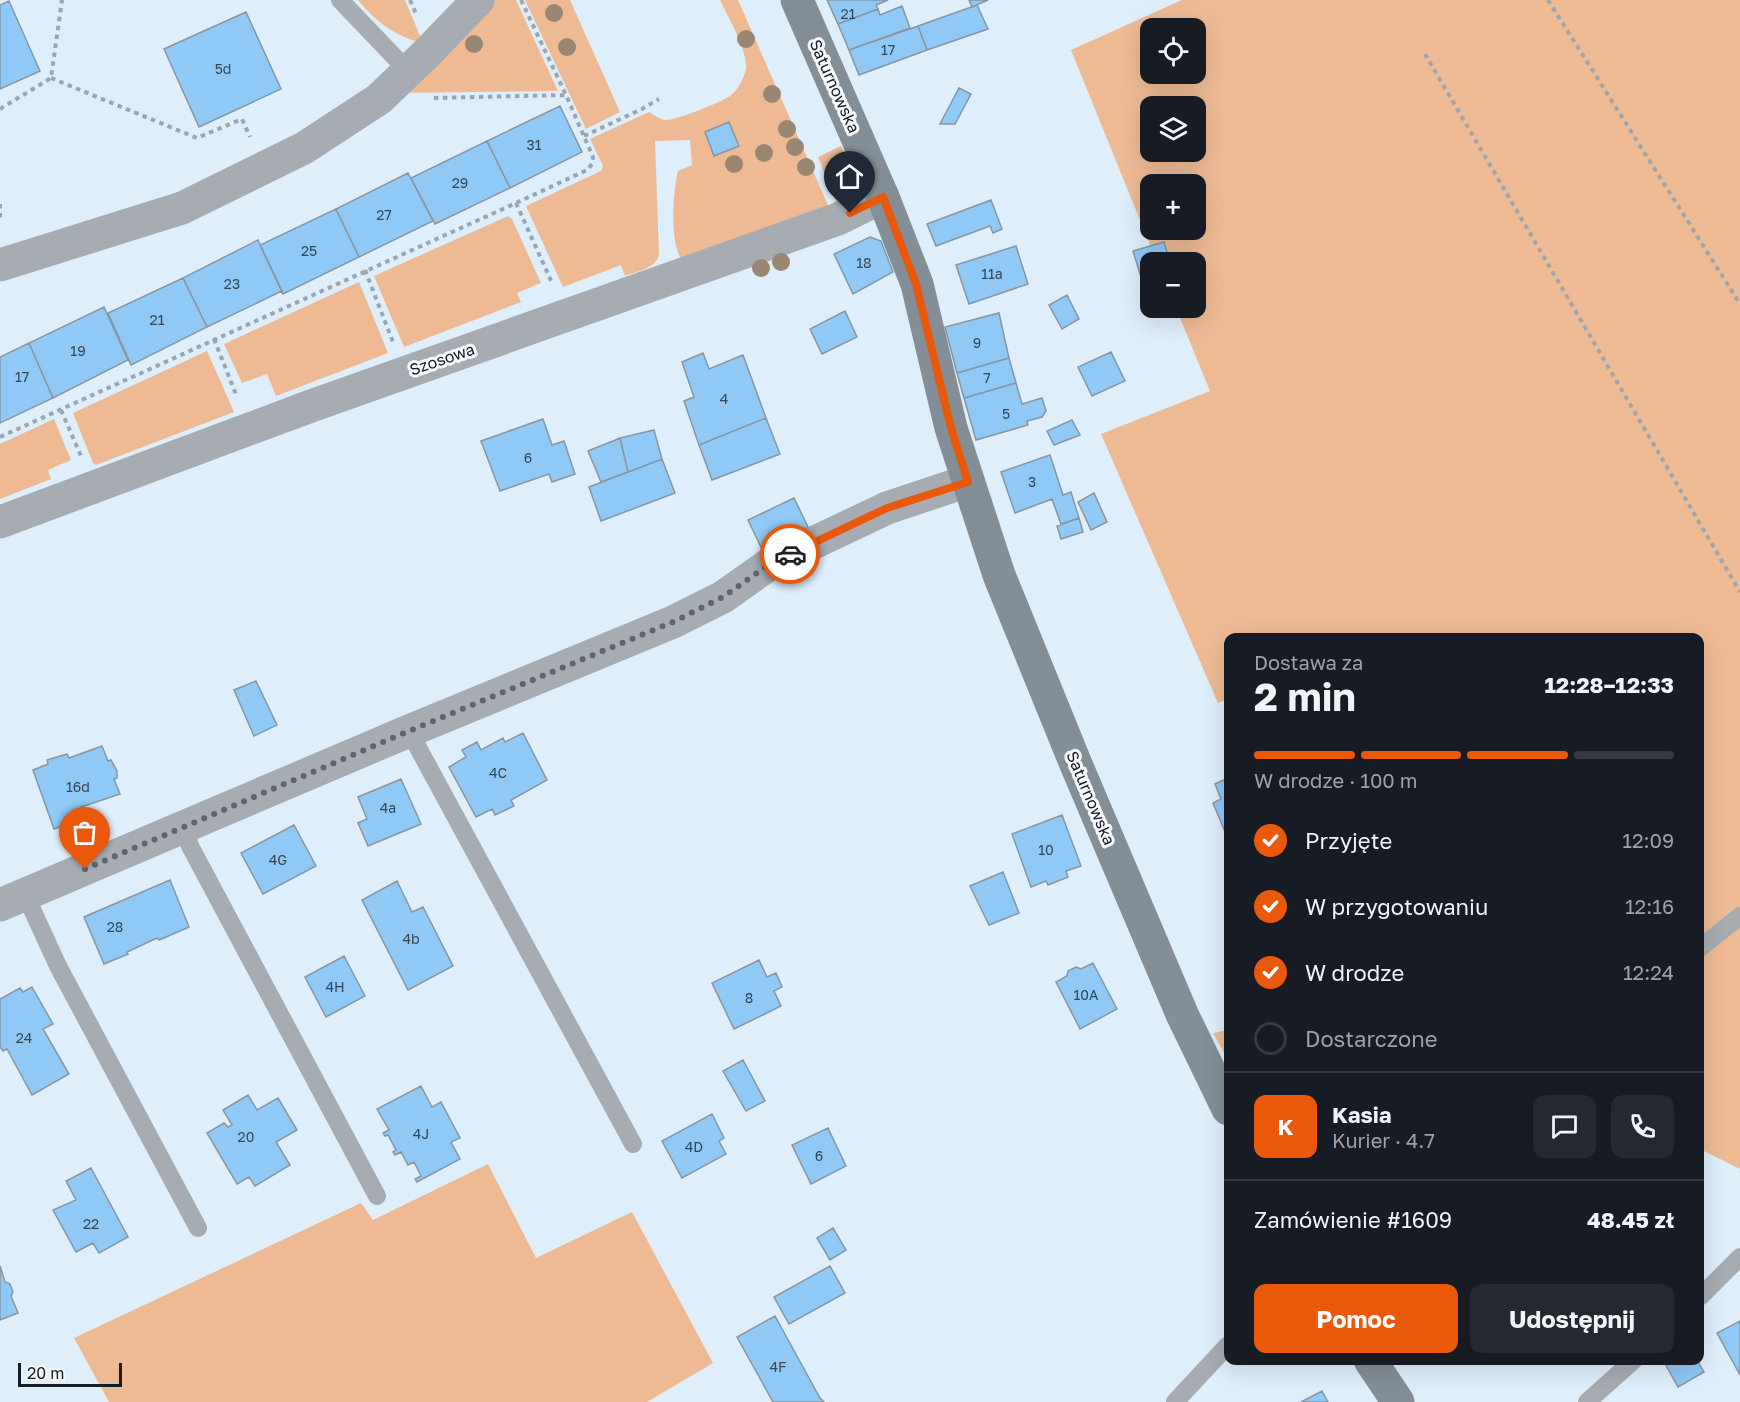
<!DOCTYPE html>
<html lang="pl">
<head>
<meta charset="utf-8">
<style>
  :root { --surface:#171b24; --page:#242831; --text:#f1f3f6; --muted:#9ea1a6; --line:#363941; --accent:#ea580c }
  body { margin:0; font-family:"Golos Text",sans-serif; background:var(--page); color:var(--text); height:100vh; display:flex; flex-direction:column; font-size:22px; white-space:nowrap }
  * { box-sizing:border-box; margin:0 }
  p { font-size:20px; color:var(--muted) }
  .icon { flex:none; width:33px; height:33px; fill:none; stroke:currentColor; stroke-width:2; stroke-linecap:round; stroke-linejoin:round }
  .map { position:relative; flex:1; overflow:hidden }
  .sheet { position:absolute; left:1224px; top:633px; width:480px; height:732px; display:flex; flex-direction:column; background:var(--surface); border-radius:12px; box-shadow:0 6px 24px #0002 }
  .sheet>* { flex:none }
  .controls { position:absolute; left:1140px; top:18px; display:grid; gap:12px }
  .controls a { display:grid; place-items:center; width:66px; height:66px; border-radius:12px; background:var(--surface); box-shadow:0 6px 24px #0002; font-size:30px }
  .scale { position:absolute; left:18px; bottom:15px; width:104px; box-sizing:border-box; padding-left:6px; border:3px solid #171c20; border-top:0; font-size:16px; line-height:21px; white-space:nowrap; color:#171c20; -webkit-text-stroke:4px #f6f9fc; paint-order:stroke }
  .pin { position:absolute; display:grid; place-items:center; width:51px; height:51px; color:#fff; margin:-62px -26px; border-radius:50% 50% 50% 0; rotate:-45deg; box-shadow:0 0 6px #0007 }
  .pin .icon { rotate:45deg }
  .courier { position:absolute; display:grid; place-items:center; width:60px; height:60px; margin:-30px; border:4px solid #ea580c; border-radius:50%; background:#fff; color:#222; box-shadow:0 2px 8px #0007 }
  .head em { font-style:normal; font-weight:700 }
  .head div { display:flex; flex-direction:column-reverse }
  .head { display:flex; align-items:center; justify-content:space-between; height:102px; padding:0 30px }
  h1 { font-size:39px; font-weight:700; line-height:45px }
  .bar { display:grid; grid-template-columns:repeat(4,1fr); gap:9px 6px; align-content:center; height:72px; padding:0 30px }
  .bar i { height:8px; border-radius:4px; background:var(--line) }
  .bar .selected { background:var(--accent) }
  .bar p { grid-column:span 4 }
  .line { display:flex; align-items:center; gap:15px; padding:0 30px; border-top:2px solid var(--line) }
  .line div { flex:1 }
  .round { display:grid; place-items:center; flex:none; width:63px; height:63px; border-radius:12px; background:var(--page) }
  ol { padding:0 30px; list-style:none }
  li { display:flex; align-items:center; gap:18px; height:66px }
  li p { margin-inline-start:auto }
  li .icon { padding:6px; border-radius:50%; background:var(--accent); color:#fff; stroke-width:4 }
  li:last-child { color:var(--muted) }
  li i { width:33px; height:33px; border:3px solid var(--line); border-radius:50% }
  .primary-button { display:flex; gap:12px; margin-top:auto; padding:12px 30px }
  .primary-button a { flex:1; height:69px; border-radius:12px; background:var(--accent); color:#fff; font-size:24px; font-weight:700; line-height:69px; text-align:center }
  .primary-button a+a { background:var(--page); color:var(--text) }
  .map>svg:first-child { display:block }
</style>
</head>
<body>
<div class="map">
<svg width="1740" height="1402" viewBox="0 0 1740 1402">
  <rect width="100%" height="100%" fill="#dfeefb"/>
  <path fill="#edba94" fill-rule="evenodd" d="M358,0h47l18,43c-27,-6 -47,-21 -65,-43z
    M491,0h25l42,91 -161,2z
    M525,0h45l50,112 -34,17z
    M720,0h18l93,212 -149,48c-13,-18 -9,-68 -4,-89l14,-6 -2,-25 -35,1 4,113c-3,15 -21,17 -34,22l-4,-11 -58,22 -37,-81 75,-35 2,-5 -13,-27 59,-27c5,3 10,7 16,8 10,1 56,-18 65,-24 8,-6 14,-18 16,-27 2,-18 -18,-52 -26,-69z
    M1182,0h558v1169l-40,-20v-511h-472v61l-10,4 -117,-269 109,-43 -34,-83h20v-46h-39l-86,-212zM1150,28h46v46h-46zM1150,106h46v46h-46zM1150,184h46v46h-46z
    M841,146c6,14 23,40 11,55 -3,3 -9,6 -13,8l-21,-52z
    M508,216l4,3 29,64 -24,10 4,9 -117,45 -30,-71z
    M359,282l29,71 -112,43 -9,-22 -25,9 -18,-39z
    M207,351l27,61 -138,53 -3,-2 -20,-50z
    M54,419l17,41 -23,10 3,9 -51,20v-55z
    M1228,1030v30l-15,-27z
    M488,1164l48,94 96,-46 81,151 -66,39h-538l-35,-64 287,-135 12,17z"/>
  <path fill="#90c8f6" stroke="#8896a2" stroke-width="1.5" d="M827,0h61l-12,5 2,4 -40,15z
    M969,0h19l-16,7z
    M9,1l31,70 -40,18v-84z
    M977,5l11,24 -61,21 -9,-24z
    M902,6l8,22 -61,22 -11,-26 40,-15 2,6z
    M246,12l35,77 -82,38 -35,-78z
    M918,26l9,24 -68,25 -10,-25z
    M959,88l12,6 -16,30h-15z
    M560,106l22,46 -72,36 -23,-47z
    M729,122l10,24 -25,10 -9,-24z
    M487,141l23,47 -75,36 -24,-46z
    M408,173l25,48 -74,36 -23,-48z
    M991,200l11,29 -9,4 -3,-7 -54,20 -9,-22z
    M336,209l23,48 -76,37 -23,-49z
    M870,237l11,4 12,31 -40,22 -19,-40z
    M258,240l24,51 -75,36 -24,-49z
    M1164,242l6,20h-20v20l-7,2 -10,-33z
    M1016,246l12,38 -59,20 -13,-39z
    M183,278l24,49 -76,38 -23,-52z
    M1067,295l12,24 -17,10 -13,-24z
    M104,307l24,53 -75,38 -24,-55z
    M845,311l12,26 -35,17 -12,-25z
    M999,313l10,45 -52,15 -12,-46z
    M29,343l24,55 -53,25v-66z
    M1111,352l14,29 -33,15 -14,-29z
    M703,353l6,16 34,-14 23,63 -67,27 -15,-44 10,-4 -12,-35z
    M1009,358l7,25 -52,15 -7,-25z
    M1016,383l6,21 20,-6 4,13 -4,6 -15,4 1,4 -52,15 -12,-42z
    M766,418l14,36 -68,26 -13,-35z
    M543,419l9,26 12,-4 11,33 -23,8 -3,-8 -49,17 -19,-50z
    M1072,420l8,15 -26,10 -7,-14z
    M654,430l8,29 -34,13 -8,-34z
    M620,438l8,34 -27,10 -13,-31z
    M1050,455l13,40 8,-3 8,26 -18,6 -9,-25 -37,14 -14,-41z
    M662,459l13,34 -74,28 -12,-34z
    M1094,493l13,29 -16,8 -13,-28z
    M794,498l14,29 -46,22 -14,-29z
    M1079,518l4,14 -22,7 -4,-13z
    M256,681l21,44 -23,11 -20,-46z
    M523,733l24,47 -36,20 3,6 -19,9 -3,-6 -16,8 -27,-50 17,-10 -4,-7 15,-8 4,8 22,-12 2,4z
    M102,746l6,15 3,-1 6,11v7l-3,1 6,15 -39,13 4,11 -31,11 -21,-59 15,-6 -1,-4 20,-6 2,4z
    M1228,778v61l-15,-36 8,-4 -6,-15z
    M401,779l20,45 -53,22 -10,-23 9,-4 -9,-22z
    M1062,815l19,51 -15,5 2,6 -20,8 -2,-4 -15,6 -19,-53z
    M294,825l22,41 -53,28 -22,-41z
    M1003,872l16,41 -30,12 -19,-39z
    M170,880l19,47 -30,13 -2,-2 -30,14 1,2 -24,10 -20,-47z
    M397,881l15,31 11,-5 30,59 -45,24 -46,-90z
    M344,956l21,40 -39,21 -21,-40z
    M759,960l8,17 9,-4 6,14 -8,4 7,15 -47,23 -22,-46z
    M1093,963l24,46 -37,20 -24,-47 11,-6 1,-5 8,-4 5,2z
    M32,987l21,37 -10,5 26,45 -37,21 -25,-46 -4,2 -3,-4v-48l20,-11 3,4z
    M743,1060l22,41 -19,10 -23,-40z
    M421,1086l11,21 9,-5 19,36 -9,4 9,17 -43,23 -2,-3 6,-3 -7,-14 -6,3 -7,-13 -6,3 -2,-3 3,-2 -8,-15 -3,1 -2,-3 6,-3 -12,-21z
    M248,1095l9,15 21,-12 19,32 -21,12 14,23 -35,21 -6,-9 -12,7 -30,-51 17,-10 4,4 4,-2 -9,-15z
    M712,1114l12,24 -5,3 7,13 -44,24 -20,-37z
    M828,1128l18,38 -35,18 -19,-39z
    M91,1168l37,69 -29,16 -6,-10 -17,9 -23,-42 23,-10 -10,-19z
    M833,1228l13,22 -16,10 -13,-22z
    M0,1266l5,16 5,2 3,8 -2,4 7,17 -18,7z
    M830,1266l15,27 -56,31 -15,-27z
    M775,1316l45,82 4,4h-51l-36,-65z
    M1740,1321v54l-23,-42z
    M1663,1360h34l7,12 -26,15z
    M1322,1391l6,11h-27z"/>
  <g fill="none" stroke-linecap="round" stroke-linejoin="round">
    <path stroke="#9ba6b0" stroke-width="4" stroke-dasharray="4.5 4.5" stroke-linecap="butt" d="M410,0l7,16
      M521,0l45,95
      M1548,0l192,304
      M1425,54l315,538
      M51,78l146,60 45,-19 8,18
      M0,109l51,-31 11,-78
      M584,136l58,-27 17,-10
      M516,203l37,82
      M0,204v17
      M365,270l28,72
      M214,339l23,58
      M61,410l20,46
      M0,437l516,-234 71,-33 5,-6 1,-7 -27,-62 -135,3"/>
    <path stroke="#a6acb2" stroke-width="18" d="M340,0l68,71
      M409,731l224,413
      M184,827l6,19 187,350
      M25,894l33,72 140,262
      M1700,948l40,-32
      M1700,1297l40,-40
      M1175,1402l53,-57
      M1587,1402l47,-42"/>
    <path stroke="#a6acb2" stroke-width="33" d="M0,265l182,-57 122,-60 75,-49 48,-46 51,-53
      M0,522l311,-116 527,-187 45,-22
      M0,905l409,-174 264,-109 50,-25 48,-34 116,-55 81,-27"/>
    <path stroke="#848e96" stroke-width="33" d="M797,0l86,197 34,87 34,144 48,147 76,187 107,252 46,95
      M1370,1360l28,42"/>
  </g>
  <g fill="#998774">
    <circle cx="554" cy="13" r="9"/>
    <circle cx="746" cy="39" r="9"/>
    <circle cx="474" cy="44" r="9"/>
    <circle cx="567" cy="47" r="9"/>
    <circle cx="772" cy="94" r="9"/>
    <circle cx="787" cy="129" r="9"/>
    <circle cx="795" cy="147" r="9"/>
    <circle cx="764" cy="153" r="9"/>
    <circle cx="734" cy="164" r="9"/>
    <circle cx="806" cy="167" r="9"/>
    <circle cx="838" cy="179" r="9"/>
    <circle cx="781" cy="262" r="9"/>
    <circle cx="761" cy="268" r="9"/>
  </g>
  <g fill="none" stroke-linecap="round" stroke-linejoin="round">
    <path stroke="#5d666d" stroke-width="6" stroke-dasharray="0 10.8" d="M85,869l324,-138 264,-109 50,-25 48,-34 19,-9"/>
    <path stroke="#ea580c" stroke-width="8" d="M790,554l97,-46 81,-26 -17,-54 -35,-144 -33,-87 -33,16"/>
  </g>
  <g text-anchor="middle" stroke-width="6" stroke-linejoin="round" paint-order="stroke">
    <g font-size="14" fill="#354756">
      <text x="848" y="19">21</text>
      <text x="888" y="55">17</text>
      <text x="223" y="74">5d</text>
      <text x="534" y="150">31</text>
      <text x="460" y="188">29</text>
      <text x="384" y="220">27</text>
      <text x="309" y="256">25</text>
      <text x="864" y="268">18</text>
      <text x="992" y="279">11a</text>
      <text x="232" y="289">23</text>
      <text x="157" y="325">21</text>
      <text x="977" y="348">9</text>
      <text x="78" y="356">19</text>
      <text x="22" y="382">17</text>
      <text x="987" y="383">7</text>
      <text x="724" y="404">4</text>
      <text x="1006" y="419">5</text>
      <text x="528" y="463">6</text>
      <text x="1032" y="487">3</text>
      <text x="498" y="778">4C</text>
      <text x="78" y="792">16d</text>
      <text x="388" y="813">4a</text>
      <text x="1046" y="855">10</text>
      <text x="278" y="865">4G</text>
      <text x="115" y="932">28</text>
      <text x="411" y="944">4b</text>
      <text x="335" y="992">4H</text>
      <text x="1086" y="1000">10A</text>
      <text x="749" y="1003">8</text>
      <text x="24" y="1043">24</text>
      <text x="421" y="1139">4J</text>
      <text x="246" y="1142">20</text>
      <text x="694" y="1152">4D</text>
      <text x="819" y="1161">6</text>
      <text x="91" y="1229">22</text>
      <text x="778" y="1372">4F</text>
    </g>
    <g font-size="16" fill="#171c20" stroke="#f6f9fc">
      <text transform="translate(835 86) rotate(66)" y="6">Saturnowska</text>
      <text transform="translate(442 359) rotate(-19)" y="6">Szosowa</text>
      <text transform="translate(1091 798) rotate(67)" y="6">Saturnowska</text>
    </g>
  </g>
</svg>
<div class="controls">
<a><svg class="icon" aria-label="locate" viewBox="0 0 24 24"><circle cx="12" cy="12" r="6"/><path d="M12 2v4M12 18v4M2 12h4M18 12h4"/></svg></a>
<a><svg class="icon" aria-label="layers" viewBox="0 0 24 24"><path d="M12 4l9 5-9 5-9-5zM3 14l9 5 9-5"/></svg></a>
<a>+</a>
<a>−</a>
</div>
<div class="scale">20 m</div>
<div class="pin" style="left:85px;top:869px;background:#ea580c"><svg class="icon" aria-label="bag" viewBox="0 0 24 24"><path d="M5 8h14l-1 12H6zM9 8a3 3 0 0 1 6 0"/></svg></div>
<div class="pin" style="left:850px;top:213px;background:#1f2937"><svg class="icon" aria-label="home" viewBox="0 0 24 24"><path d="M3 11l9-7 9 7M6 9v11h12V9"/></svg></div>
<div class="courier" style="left:790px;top:554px"><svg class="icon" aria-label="car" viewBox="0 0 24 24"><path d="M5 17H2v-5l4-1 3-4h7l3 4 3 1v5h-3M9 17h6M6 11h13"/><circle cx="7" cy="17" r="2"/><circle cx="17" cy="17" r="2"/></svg></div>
<section class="sheet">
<div class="head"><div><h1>2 min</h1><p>Dostawa za</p></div><em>12:28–12:33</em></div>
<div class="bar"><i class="selected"></i><i class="selected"></i><i class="selected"></i><i></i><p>W drodze · 100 m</p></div>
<ol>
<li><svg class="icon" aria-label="check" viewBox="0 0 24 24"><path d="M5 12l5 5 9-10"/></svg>Przyjęte<p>12:09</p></li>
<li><svg class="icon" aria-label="check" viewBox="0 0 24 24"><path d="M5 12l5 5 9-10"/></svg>W przygotowaniu<p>12:16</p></li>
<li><svg class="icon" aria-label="check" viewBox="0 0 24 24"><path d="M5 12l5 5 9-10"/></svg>W drodze<p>12:24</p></li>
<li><i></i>Dostarczone</li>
</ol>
<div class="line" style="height:108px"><b class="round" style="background:var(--accent);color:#fff">K</b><div><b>Kasia</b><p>Kurier · 4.7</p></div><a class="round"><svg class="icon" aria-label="chat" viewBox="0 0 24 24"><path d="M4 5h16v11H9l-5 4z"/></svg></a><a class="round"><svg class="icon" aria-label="phone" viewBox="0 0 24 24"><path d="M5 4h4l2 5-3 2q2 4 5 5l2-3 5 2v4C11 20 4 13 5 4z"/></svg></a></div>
<div class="line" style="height:78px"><div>Zamówienie #1609</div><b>48.45 zł</b></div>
<div class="primary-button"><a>Pomoc</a><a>Udostępnij</a></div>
</section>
</div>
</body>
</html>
